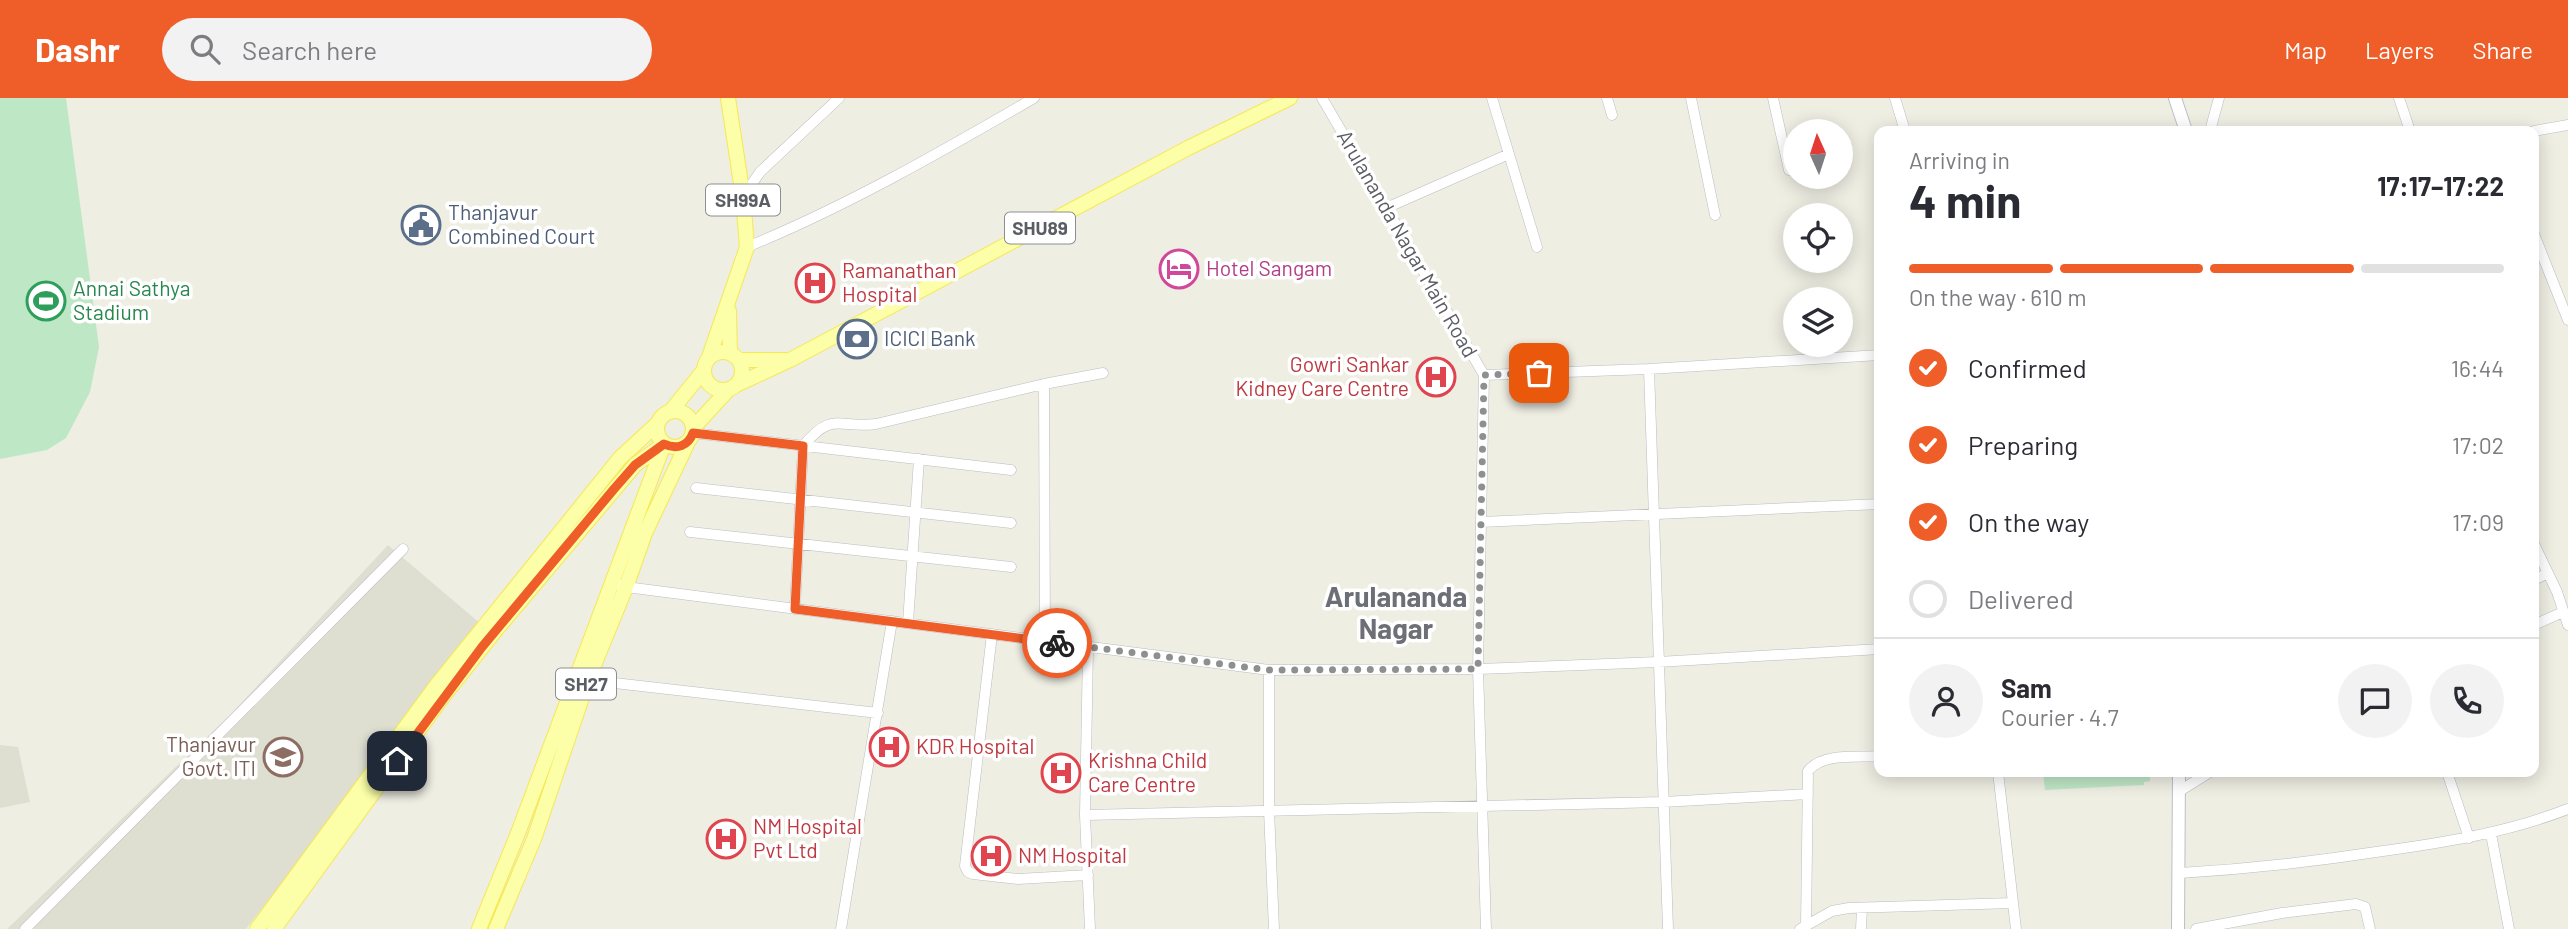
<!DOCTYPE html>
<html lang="en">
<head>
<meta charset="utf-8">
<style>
  :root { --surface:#fff; --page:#f2f2f3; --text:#2b2b33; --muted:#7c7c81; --line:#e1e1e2; --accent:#ef5e28 }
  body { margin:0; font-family:Barlow,sans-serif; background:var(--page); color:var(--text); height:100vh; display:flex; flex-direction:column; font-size:26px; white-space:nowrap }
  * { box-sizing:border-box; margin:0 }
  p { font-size:23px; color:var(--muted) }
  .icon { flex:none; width:38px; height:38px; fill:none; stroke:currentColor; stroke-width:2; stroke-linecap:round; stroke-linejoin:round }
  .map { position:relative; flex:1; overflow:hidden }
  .panel { position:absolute; left:1874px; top:28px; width:665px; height:651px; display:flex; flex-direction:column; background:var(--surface); border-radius:14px; box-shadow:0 4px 18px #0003 }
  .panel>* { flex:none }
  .needle { width:46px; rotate:357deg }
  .controls { position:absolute; left:1783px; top:21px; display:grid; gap:14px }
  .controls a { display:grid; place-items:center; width:70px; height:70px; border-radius:50%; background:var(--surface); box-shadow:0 4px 18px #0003; font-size:35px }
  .pin { position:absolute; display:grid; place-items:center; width:60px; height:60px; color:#fff; margin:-30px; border-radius:14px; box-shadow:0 4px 10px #0006 }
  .courier { position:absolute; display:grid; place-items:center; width:70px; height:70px; margin:-35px; border:5px solid #ef5e28; border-radius:50%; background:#fff; color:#222; box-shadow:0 2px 9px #0007 }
  .headline em { font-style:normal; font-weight:700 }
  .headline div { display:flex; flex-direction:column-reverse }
  .headline { display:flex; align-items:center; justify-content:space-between; height:119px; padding:0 35px }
  h1 { font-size:46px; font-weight:700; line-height:52px }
  .bar { display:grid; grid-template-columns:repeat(4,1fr); gap:10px 7px; align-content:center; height:84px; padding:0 35px }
  .bar i { height:9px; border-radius:5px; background:var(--line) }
  .bar .current { background:var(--accent) }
  .bar p { grid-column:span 4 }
  .line { display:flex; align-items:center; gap:18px; padding:0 35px; border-top:2px solid var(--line) }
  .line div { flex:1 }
  .round { display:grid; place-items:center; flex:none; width:74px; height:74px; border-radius:37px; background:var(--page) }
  ol { padding:0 35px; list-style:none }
  li { display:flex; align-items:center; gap:21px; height:77px }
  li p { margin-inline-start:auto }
  li .icon { padding:7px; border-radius:50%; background:var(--accent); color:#fff; stroke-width:4 }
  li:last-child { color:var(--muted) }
  li i { width:38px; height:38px; border:4px solid var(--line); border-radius:50% }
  header { display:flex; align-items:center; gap:42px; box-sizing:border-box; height:98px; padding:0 35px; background:var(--accent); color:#fff }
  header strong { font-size:33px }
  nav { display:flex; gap:38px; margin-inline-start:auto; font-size:24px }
  .search { width:490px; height:63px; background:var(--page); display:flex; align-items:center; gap:18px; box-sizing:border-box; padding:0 24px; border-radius:38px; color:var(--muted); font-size:26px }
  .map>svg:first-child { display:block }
</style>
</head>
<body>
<header>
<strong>Dashr</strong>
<div class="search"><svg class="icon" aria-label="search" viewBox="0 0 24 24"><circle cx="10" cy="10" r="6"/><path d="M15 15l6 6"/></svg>Search here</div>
<nav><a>Map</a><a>Layers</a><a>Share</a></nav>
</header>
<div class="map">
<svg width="2568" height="831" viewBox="0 0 2568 831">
  <rect width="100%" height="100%" fill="#eeeee3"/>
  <path fill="#deded1" d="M388,447l94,80 -236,304h-239l224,-215z
    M0,647l18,2 12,55 -30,6z"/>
  <path fill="#bee7c6" d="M0,0h66l33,249 -9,45 -24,46 -19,12 -47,9z
    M2043,674h120l-13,2v7l-6,1v3l-99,5z"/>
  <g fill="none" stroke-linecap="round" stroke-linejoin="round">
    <defs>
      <path id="street" d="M1322,0l162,277 165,-6 231,-14
        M1492,0l45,149
        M1607,0l5,17
        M1691,0l24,117
        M1773,0l16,72
        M1895,0l10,33
        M2399,0l11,33
        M2210,33l9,-33
        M2534,33l34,-6
        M743,99l17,-25 79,-74
        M1386,110l123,-54
        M2534,136l34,86
        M747,149c100,-41 194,-95 287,-149
        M1649,271l19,560
        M1484,277l-6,294 8,260
        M1044,286l1,257
        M693,335l318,37
        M696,390l315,35
        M1481,424l399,-18
        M690,434l321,35
        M2534,446l23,48 11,33
        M2534,482l14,-7
        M611,484l15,5 643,83 209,-1 180,-7 222,-13
        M795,511l8,-163c30,-36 35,-17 73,-22l168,-40 59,-11
        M908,525l11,-164
        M2534,527l29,-13
        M992,536l-27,232 3,6 5,2 45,5 70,-4
        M1088,550l-3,167 5,114
        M1269,572v140l5,119
        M588,582l290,33
        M1998,674l18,157
        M2447,674l22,66
        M2178,694l32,-20
        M1085,717l578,-13 145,-8
        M2491,736l18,95
        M2180,775c66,-4 131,-11 196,-21 66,-9 130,-19 192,-43
        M1806,828l2,-155c15,-19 50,-13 72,-15
        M25,831l378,-380
        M841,831l51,-308
        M1800,831l32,-18 17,-3 164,-5
        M1861,831l1,-21
        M2196,831l86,-16 74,-9 9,3 5,22"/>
      <path id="secondary" d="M2175,0l11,33
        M2178,831l1,-157"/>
      <path id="primary" d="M729,213l1,42
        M704 273a19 19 0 1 1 38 0a19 19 0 1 1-38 0Z
        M709,259l38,-110 -4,-50 -15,-99
        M739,262h46
        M736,287l54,-25 398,-212 102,-50
        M657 331a18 18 0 1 1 36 0a18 18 0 1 1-36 0Z
        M670,314l34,-42
        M694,329l34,-37
        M257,831l179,-243 184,-228 38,-35
        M274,831l168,-231 54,-68 139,-165 29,-21
        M479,831l39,-96 146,-389
        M496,831l38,-90 54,-159 38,-93 19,-54 42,-89"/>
    </defs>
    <use href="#street" stroke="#bbbcc2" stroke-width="11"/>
    <use href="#secondary" stroke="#bdbfc7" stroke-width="14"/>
    <use href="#primary" stroke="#f6e854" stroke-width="16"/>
    <use href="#street" stroke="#fff" stroke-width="10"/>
    <use href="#secondary" stroke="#fff" stroke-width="12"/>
    <use href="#primary" stroke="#fcffa7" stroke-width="14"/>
  </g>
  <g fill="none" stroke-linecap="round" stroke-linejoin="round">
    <path stroke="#8e9090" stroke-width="7" stroke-dasharray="0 12.6" d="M1057,545l212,27 209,-1 6,-294 55,-2"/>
    <path stroke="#ef5e28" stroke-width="9" d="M397,663l85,-114 132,-158 21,-24 29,-21c13,6 24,2 29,-11l110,13 -8,163 262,34"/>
  </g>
  <defs>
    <symbol id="civic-ring" viewBox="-11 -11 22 22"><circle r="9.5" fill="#fff" stroke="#5c6f8a" stroke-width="1.5"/><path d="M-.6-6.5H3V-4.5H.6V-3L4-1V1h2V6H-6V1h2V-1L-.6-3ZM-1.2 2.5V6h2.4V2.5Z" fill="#5c6f8a"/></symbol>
    <symbol id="hotel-ring" viewBox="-11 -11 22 22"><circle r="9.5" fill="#fff" stroke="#d1479c" stroke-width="1.5"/><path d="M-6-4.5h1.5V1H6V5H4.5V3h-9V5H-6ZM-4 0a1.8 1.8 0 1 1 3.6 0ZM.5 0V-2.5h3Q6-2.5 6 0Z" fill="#d1479c"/></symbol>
    <symbol id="hospital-ring" viewBox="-11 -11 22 22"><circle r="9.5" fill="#fff" stroke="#e0444e" stroke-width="1.5"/><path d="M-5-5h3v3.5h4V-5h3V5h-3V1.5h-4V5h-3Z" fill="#e0444e"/></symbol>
    <symbol id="stadium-ring" viewBox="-11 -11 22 22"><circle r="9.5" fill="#fff" stroke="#2e9e5b" stroke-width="1.5"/><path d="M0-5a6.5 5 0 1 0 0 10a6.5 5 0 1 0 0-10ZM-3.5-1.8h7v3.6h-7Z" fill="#2e9e5b"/></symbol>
    <symbol id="bank-ring" viewBox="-11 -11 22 22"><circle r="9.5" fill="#fff" stroke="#5c6f8a" stroke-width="1.5"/><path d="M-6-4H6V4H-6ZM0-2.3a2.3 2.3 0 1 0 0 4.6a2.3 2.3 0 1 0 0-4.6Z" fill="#5c6f8a"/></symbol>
    <symbol id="university-ring" viewBox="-11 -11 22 22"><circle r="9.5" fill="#fff" stroke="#8d6e63" stroke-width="1.5"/><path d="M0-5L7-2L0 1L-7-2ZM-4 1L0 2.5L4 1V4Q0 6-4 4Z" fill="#8d6e63"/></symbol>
  </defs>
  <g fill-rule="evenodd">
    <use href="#civic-ring" x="399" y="105" width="44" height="44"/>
    <use href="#hotel-ring" x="1157" y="149" width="44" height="44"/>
    <use href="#hospital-ring" x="793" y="163" width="44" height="44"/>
    <use href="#stadium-ring" x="24" y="181" width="44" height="44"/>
    <use href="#bank-ring" x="835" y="219" width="44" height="44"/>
    <use href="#hospital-ring" x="1414" y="257" width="44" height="44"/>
    <use href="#hospital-ring" x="867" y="627" width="44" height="44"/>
    <use href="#university-ring" x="261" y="637" width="44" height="44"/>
    <use href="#hospital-ring" x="1039" y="653" width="44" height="44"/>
    <use href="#hospital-ring" x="704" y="719" width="44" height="44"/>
    <use href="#hospital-ring" x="969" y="736" width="44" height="44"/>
  </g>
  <g text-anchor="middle" stroke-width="7" stroke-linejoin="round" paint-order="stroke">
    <g fill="#fff" stroke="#8c8e92" stroke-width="2">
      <rect x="706" y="86.5" width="74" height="31" rx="5"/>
      <rect x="1005" y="114.5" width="70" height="31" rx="5"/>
      <rect x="556" y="570.5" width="60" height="31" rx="5"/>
    </g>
    <g font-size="19" font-weight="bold" fill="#5b5d64">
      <text x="743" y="109">SH99A</text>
      <text x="1040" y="137">SHU89</text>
      <text x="586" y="593">SH27</text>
    </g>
    <g font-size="21" fill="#4e5e75" stroke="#fff" text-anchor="start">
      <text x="448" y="122">Thanjavur<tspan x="448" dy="24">Combined Court</tspan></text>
      <text x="884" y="248">ICICI Bank</text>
    </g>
    <g font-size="21" fill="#5b5d64" stroke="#fff">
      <text transform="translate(1407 146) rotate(60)" y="7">Arulananda Nagar Main Road</text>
    </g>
    <g font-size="21" fill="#b23c85" stroke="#fff" text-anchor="start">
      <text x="1206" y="178">Hotel Sangam</text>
    </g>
    <g font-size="21" fill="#be3a42" stroke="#fff" text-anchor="start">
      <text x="842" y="180">Ramanathan<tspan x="842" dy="24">Hospital</tspan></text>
      <text x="1409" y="274" text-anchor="end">Gowri Sankar<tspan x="1409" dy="24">Kidney Care Centre</tspan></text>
      <text x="916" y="656">KDR Hospital</text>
      <text x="1088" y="670">Krishna Child<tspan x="1088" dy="24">Care Centre</tspan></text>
      <text x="753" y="736">NM Hospital<tspan x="753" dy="24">Pvt Ltd</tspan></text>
      <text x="1018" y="765">NM Hospital</text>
    </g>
    <g font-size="21" fill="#27864d" stroke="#fff" text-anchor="start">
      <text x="73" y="198">Annai Sathya<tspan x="73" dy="24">Stadium</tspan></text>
    </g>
    <g font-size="21" fill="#785e54" stroke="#fff" text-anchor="end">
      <text x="256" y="654">Thanjavur<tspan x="256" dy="24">Govt. ITI</tspan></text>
    </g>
    <g font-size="28" font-weight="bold" fill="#6c6f76" stroke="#fff">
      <text x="1396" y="509">Arulananda<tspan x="1396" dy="32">Nagar</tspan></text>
    </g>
  </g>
</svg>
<div class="controls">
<a><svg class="needle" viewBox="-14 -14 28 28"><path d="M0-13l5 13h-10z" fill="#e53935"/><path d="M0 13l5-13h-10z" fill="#7c7c81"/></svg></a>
<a><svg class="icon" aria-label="locate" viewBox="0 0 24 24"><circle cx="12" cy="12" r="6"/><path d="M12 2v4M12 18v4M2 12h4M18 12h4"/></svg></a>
<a><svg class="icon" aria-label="layers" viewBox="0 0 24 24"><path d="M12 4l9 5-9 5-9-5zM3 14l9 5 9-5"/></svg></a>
</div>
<div class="pin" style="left:1539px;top:275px;background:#ea580c"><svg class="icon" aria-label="bag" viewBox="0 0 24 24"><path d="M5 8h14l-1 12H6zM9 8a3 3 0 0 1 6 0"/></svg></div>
<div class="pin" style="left:397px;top:663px;background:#1f2937"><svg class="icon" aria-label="home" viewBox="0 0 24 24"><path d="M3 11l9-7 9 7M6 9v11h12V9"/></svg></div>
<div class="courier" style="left:1057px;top:545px"><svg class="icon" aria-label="bike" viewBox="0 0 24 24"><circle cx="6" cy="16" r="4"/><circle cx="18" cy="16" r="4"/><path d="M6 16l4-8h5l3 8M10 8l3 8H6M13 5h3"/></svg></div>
<section class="panel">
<div class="headline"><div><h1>4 min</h1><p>Arriving in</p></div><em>17:17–17:22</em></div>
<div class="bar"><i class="current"></i><i class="current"></i><i class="current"></i><i></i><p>On the way · 610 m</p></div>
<ol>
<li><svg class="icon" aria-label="check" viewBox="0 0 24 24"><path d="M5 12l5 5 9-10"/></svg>Confirmed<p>16:44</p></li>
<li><svg class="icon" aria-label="check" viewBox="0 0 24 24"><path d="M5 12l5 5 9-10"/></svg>Preparing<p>17:02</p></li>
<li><svg class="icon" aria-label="check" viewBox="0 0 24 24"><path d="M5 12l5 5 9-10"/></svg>On the way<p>17:09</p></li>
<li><i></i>Delivered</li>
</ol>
<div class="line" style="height:126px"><a class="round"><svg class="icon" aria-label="person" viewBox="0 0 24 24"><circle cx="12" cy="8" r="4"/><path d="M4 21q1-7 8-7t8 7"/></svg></a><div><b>Sam</b><p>Courier · 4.7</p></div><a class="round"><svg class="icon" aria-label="chat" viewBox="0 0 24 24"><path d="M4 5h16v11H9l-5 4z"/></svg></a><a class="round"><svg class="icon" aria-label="phone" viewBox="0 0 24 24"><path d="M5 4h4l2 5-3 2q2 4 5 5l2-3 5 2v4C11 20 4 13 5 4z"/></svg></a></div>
</section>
</div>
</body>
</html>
